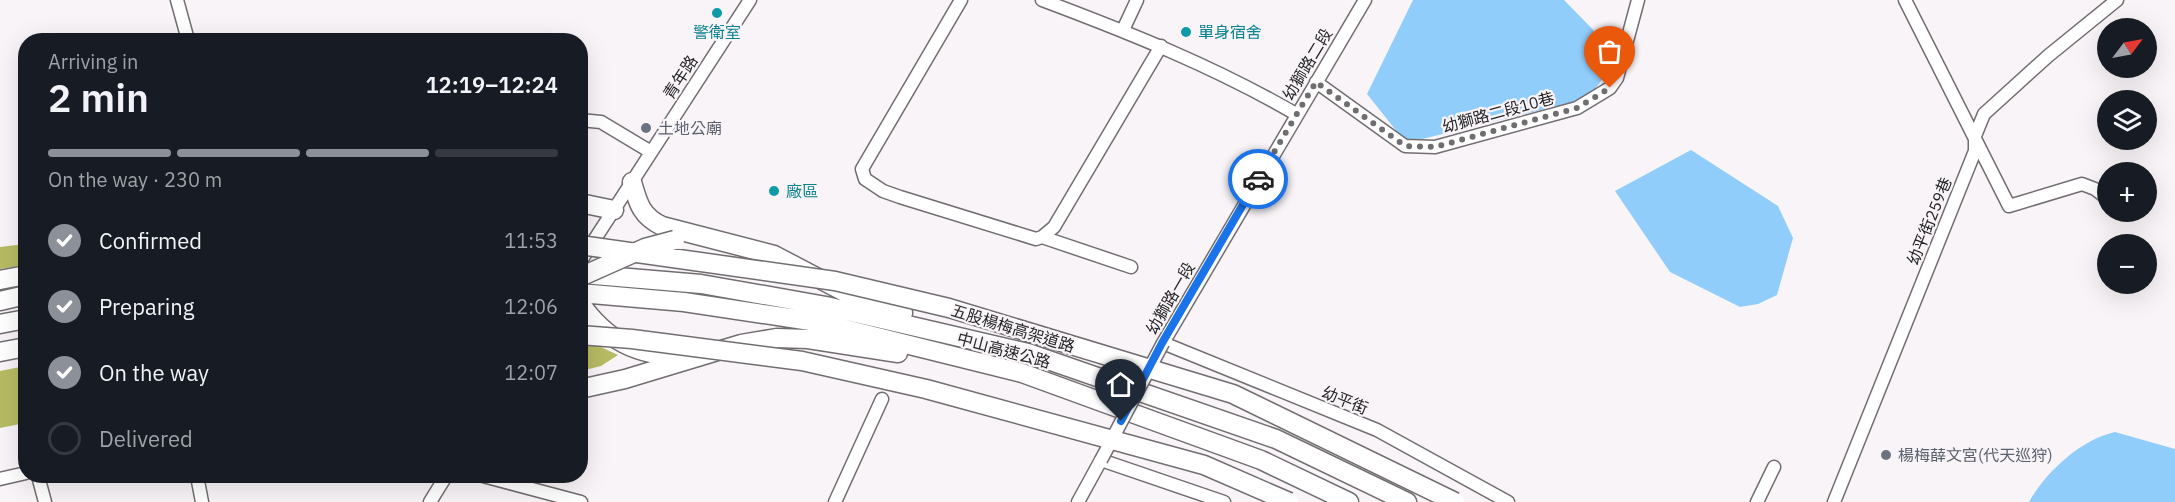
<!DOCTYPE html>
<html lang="en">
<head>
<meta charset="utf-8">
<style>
  :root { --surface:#171b24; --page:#20242c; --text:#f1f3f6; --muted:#9ea1a6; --line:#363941; --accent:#8c9099 }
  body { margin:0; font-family:"IBM Plex Sans","Noto Sans TC",sans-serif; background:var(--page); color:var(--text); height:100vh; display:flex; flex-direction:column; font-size:22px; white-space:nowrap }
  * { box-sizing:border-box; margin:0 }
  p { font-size:20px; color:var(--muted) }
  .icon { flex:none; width:33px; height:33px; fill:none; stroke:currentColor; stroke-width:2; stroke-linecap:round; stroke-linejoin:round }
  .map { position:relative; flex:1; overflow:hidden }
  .side { position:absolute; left:18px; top:33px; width:570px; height:450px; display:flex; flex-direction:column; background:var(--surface); border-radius:24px; box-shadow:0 6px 24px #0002 }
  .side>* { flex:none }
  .needle { width:39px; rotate:58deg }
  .tools { position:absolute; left:2097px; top:18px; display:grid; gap:12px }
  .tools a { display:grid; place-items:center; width:60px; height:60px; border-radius:50%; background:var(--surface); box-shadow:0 6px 24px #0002; font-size:30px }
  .pin { position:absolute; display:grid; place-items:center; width:51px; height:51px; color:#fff; margin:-62px -26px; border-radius:50% 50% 50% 0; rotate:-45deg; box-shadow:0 0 6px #0007 }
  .pin .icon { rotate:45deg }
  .courier { position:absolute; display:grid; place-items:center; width:60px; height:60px; margin:-30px; border:4px solid #1a73e8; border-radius:50%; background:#fff; color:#222; box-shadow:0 2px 8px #0007 }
  .headline em { font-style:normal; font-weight:600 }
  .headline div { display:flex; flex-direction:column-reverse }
  .headline { display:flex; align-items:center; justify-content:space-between; height:102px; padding:0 30px }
  h1 { font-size:39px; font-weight:600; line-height:45px }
  .bar { display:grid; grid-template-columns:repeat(4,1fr); gap:9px 6px; align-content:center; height:72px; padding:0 30px }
  .bar i { height:8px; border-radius:4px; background:var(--line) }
  .bar .selected { background:var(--accent) }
  .bar p { grid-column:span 4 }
  ol { padding:0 30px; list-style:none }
  li { display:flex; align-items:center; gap:18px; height:66px }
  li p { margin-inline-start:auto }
  li .icon { padding:6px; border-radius:50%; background:var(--accent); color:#fff; stroke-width:4 }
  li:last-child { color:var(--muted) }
  li i { width:33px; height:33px; border:3px solid var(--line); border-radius:50% }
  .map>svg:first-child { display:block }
</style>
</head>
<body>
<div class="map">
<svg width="2175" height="502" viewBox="0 0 2175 502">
  <rect width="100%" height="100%" fill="#f8f4f8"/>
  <path fill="#b7bb63" d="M25,244v21l-25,4v-22z
    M581,341h7l30,14 -17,11 -20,5z
    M25,366v57l-25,5v-57z"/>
  <path fill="#91cdfb" d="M1413,0h151l41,42 9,20 -25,36 -183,45 -39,-49z
    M1691,150l87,56 15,32 -16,57 -19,9 -18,3 -70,-35 -55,-81z
    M2115,432l60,17v53h-146c17,-30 51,-62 86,-70z"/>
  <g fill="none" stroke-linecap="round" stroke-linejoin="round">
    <defs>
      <path id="minor" d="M177,0l11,40
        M961,0l-99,169 3,10 18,12 17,6 136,42 6,-2 89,30
        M1042,0c88,33 173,67 254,114
        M1365,0l-202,343 214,87 131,72
        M1905,0l104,206 73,-22 13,5 13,10
        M1123,30l14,-30
        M1316,82l89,64 30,1 142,-39 33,-20 7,-10 21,-78
        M580,120l21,2 50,30
        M1042,237l12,-10 107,-181
        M580,262l170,-262
        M38,476l7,26
        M197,476l5,26
        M483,476l98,26
        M0,479l26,-6
        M430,502l16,-26
        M835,502l47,-103
        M1078,502l23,-42 123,42
        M1757,502l17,-35
        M1834,502l141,-351v-15l9,-22 64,-58 69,-56"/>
      <path id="highway" d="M632,182c6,21 9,34 30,44l112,29 82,43 47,15
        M580,203l34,7
        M582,274l119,10 125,22 202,47 248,86 131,63
        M0,280l26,-5
        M580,293l104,9 133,20 205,51 239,87 88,42
        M0,301l26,-6
        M580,303c27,38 56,52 102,54
        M0,324l26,-5
        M0,352l26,-5
        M580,389l45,-10 116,-35 36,-6 31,1 90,14"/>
    </defs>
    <use href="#minor" stroke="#726d71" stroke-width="15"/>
    <use href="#highway" stroke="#726d71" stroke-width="21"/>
    <use href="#minor" stroke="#fff" stroke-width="12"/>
    <use href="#highway" stroke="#fff" stroke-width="18"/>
    <defs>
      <path id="minor-bridge" d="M1101,460l62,-117"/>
      <path id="highway-bridge" d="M580,245l255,36 114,27 284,86 222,108
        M580,277l65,-29 30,-8
        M580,335l52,4 170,22 124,28 278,76 85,37"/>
    </defs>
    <use href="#minor-bridge" stroke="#726d71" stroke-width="15" stroke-linecap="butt"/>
    <use href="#highway-bridge" stroke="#726d71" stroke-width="21" stroke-linecap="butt"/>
    <use href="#minor-bridge" stroke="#fff" stroke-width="12"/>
    <use href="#highway-bridge" stroke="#fff" stroke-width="18"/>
  </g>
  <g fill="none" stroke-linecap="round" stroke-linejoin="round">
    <path stroke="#706d70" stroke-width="6" stroke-dasharray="0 10.8" d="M1258,179l58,-97 89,64 30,1 142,-39 33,-20"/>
    <path stroke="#1a73e8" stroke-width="8" d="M1121,421l41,-78 96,-164"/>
  </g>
  <g fill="#0f9aa8" stroke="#f8f4f8" stroke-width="2">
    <circle cx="717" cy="13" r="6"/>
    <circle cx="1186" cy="32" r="6"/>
    <circle cx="774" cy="191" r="6"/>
  </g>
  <g fill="#6b7280" stroke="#f8f4f8" stroke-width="2">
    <circle cx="646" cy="128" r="6"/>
    <circle cx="1886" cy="455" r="6"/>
  </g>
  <g text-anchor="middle" stroke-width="4.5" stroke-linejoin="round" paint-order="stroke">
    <g font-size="16" fill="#0d838f" stroke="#f8f4f8" text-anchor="start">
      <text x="717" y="38" text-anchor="middle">警衛室</text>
      <text x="1198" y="38">單身宿舍</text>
      <text x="786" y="197">廠區</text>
    </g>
    <g font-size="16" fill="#262526" stroke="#f8f4f8">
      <text transform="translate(1307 64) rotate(-59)" y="6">幼獅路二段</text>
      <text transform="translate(680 77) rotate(-57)" y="6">青年路</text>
      <text transform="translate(1498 112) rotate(-15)" y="6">幼獅路二段10巷</text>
      <text transform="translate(1929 221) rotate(-68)" y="6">幼平街259巷</text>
      <text transform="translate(1170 298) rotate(-60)" y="6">幼獅路一段</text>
      <text transform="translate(1013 328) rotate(17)" y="6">五股楊梅高架道路</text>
      <text transform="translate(1004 350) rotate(15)" y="6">中山高速公路</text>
      <text transform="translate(1345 400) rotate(22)" y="6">幼平街</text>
    </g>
    <g font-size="16" fill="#5b616d" stroke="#f8f4f8" text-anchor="start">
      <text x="658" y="134">土地公廟</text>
      <text x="1898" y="461">楊梅薛文宮(代天巡狩)</text>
    </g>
  </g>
</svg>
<div class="tools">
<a><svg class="needle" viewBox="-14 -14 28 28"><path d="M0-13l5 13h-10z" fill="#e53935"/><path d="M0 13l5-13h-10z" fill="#9ea1a6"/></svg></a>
<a><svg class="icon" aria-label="layers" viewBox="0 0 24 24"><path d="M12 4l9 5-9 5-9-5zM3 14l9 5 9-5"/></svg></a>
<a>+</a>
<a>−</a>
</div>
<div class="pin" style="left:1610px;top:88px;background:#ea580c"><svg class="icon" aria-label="bag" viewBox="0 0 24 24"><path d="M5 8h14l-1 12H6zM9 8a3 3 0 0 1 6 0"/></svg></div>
<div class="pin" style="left:1121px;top:421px;background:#1f2937"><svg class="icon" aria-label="home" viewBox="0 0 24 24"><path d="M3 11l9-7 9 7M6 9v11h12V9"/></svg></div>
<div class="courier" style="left:1258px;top:179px"><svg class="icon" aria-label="car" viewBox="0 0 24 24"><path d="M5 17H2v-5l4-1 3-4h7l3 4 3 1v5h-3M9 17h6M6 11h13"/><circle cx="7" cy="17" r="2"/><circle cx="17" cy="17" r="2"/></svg></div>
<section class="side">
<div class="headline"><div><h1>2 min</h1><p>Arriving in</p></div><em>12:19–12:24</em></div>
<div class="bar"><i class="selected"></i><i class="selected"></i><i class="selected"></i><i></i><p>On the way · 230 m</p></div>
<ol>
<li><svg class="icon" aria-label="check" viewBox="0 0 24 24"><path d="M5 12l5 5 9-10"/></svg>Confirmed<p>11:53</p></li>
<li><svg class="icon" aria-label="check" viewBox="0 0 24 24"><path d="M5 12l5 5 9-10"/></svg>Preparing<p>12:06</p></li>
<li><svg class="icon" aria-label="check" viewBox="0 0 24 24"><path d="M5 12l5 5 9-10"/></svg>On the way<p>12:07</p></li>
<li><i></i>Delivered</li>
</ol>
</section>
</div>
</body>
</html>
